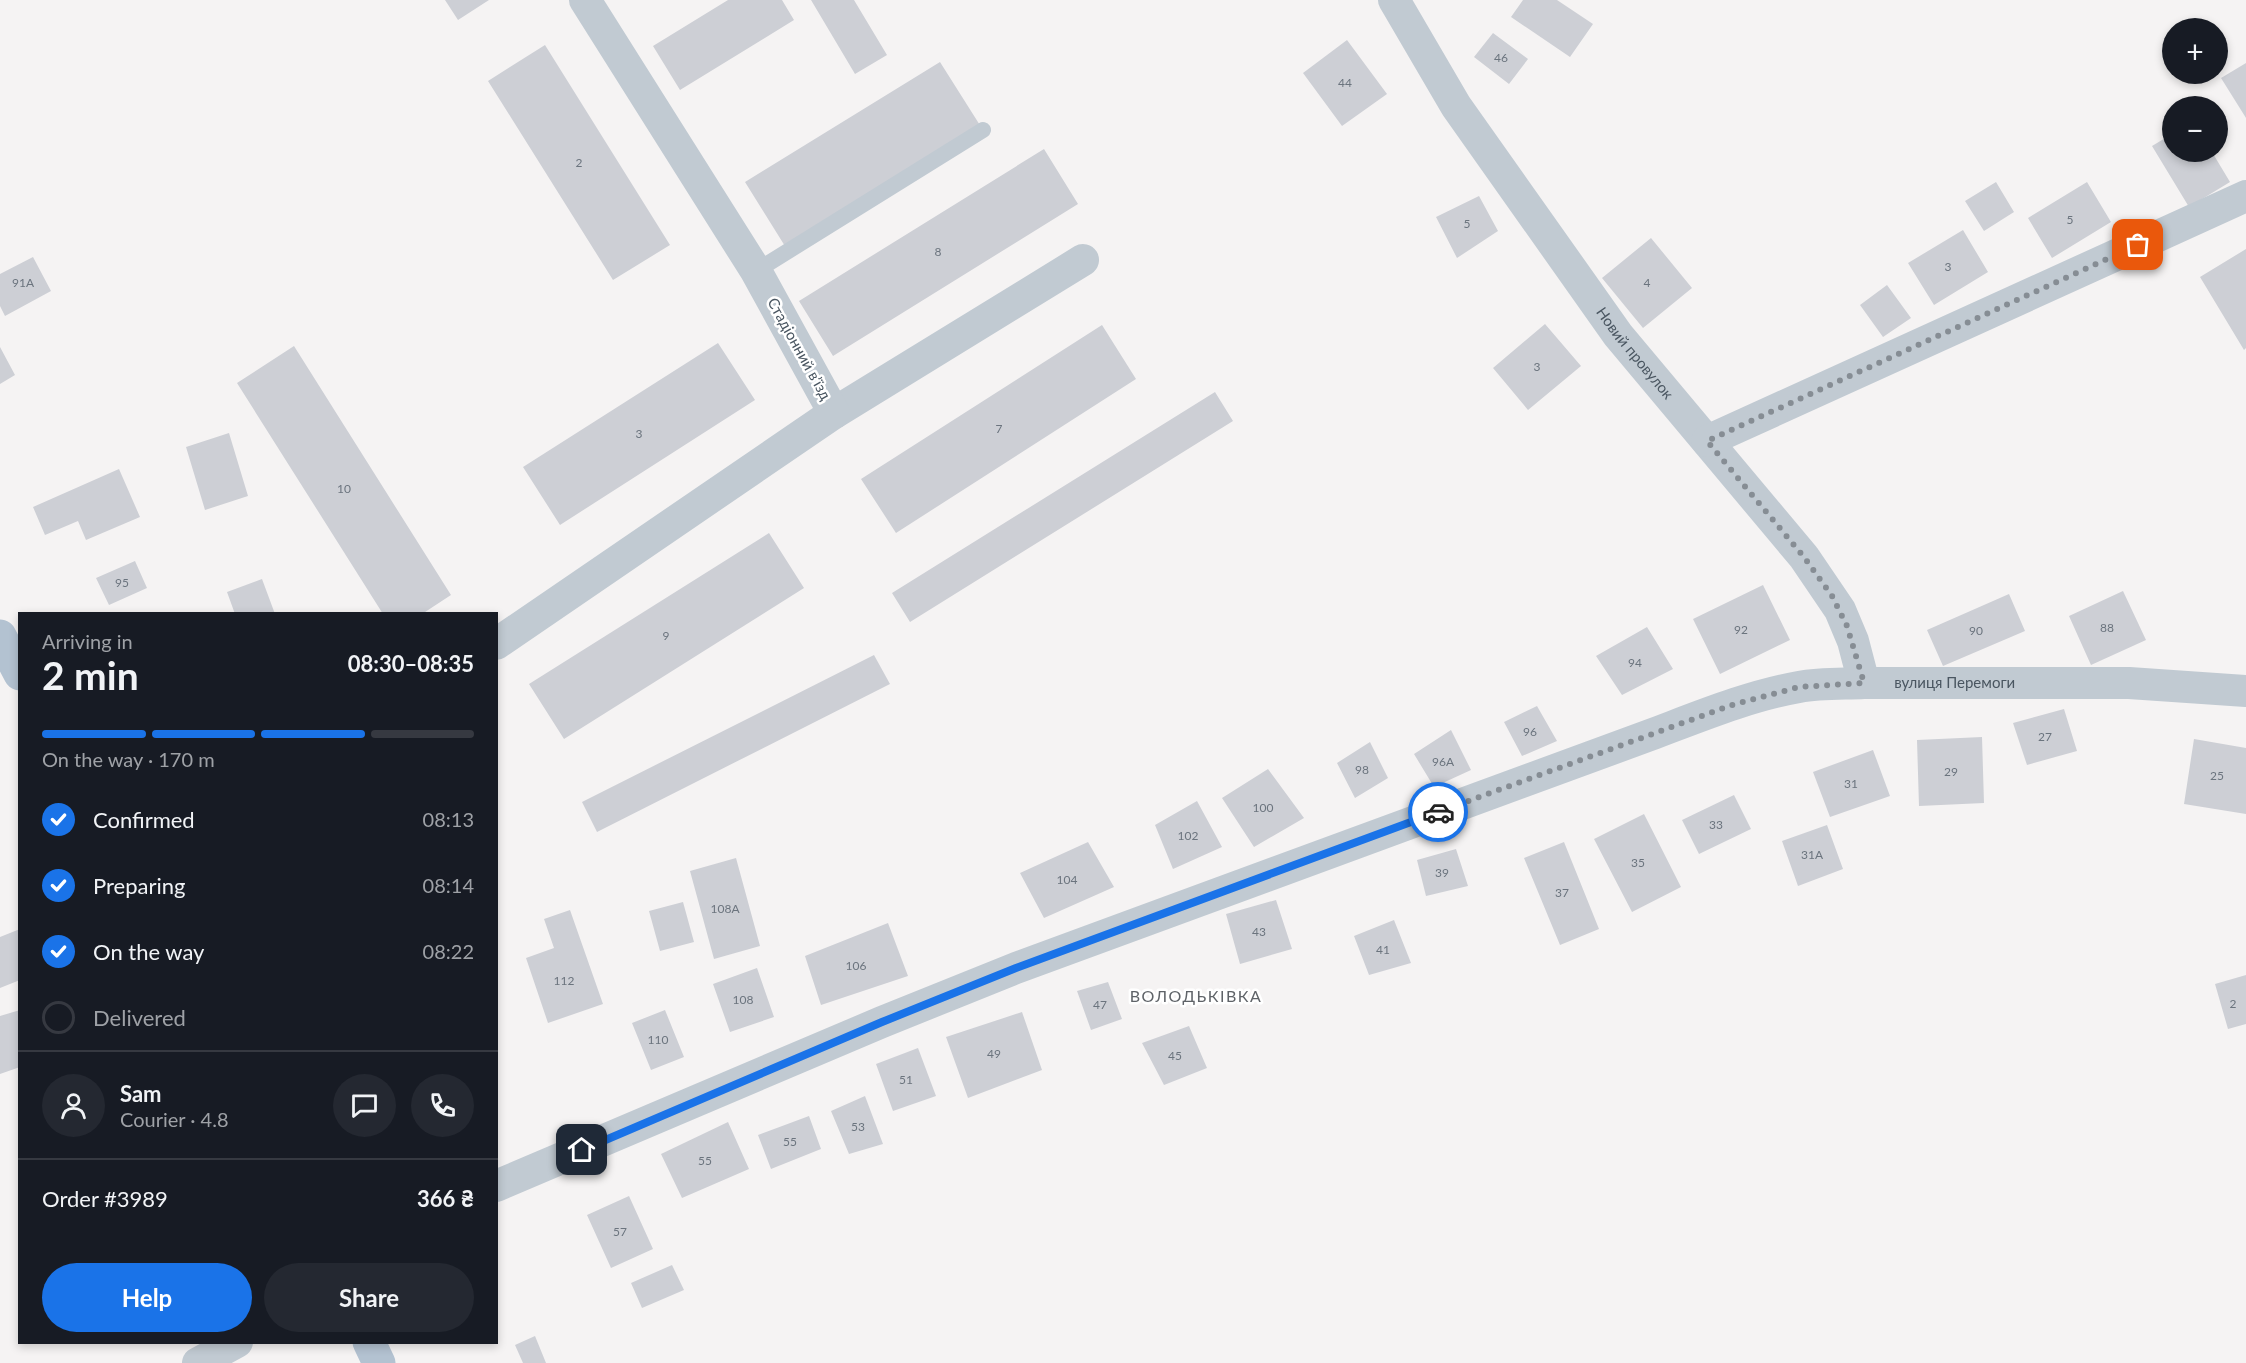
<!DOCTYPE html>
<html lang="en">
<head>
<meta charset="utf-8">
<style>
  :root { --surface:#171b24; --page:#242831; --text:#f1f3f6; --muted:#9ea1a6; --line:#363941; --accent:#1a73e8 }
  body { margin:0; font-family:Lato,sans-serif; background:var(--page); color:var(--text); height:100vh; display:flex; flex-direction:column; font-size:22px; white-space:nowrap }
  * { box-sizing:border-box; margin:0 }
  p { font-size:20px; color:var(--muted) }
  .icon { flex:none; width:33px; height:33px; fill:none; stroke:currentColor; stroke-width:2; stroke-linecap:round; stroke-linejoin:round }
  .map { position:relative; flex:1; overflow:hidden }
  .panel { position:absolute; left:18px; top:612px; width:480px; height:732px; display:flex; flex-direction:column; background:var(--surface); border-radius:0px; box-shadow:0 3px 9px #0003 }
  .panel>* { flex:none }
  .fabs { position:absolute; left:2162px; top:18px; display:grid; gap:12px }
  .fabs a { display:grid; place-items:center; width:66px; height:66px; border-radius:50%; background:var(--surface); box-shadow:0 3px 9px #0003; font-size:30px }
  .pin { position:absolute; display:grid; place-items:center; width:51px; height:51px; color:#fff; margin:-26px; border-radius:12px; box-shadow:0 3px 9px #0006 }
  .courier { position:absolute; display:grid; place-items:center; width:60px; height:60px; margin:-30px; border:4px solid #1a73e8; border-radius:50%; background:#fff; color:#222; box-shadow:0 2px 8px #0007 }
  .summary em { font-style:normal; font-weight:700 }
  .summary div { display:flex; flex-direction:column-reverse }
  .summary { display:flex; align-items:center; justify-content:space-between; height:102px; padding:0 24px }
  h1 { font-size:39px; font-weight:700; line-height:45px }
  .bar { display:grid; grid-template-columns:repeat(4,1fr); gap:9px 6px; align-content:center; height:72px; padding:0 24px }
  .bar i { height:8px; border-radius:4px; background:var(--line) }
  .bar .current { background:var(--accent) }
  .bar p { grid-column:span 4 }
  .line { display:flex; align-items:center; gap:15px; padding:0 24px; border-top:2px solid var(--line) }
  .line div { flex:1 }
  .round { display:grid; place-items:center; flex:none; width:63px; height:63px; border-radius:32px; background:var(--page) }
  ol { padding:0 24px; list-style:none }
  li { display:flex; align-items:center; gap:18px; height:66px }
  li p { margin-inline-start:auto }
  li .icon { padding:6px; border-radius:50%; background:var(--accent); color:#fff; stroke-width:4 }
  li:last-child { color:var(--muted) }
  li i { width:33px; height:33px; border:3px solid var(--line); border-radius:50% }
  .primary-button { display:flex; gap:12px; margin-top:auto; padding:12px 24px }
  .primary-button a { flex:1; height:69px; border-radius:36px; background:var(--accent); color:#fff; font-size:24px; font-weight:700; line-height:69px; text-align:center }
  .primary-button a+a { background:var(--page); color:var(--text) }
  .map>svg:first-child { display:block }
</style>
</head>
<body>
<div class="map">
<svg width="2246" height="1363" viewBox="0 0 2246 1363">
  <rect width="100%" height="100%" fill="#f5f3f3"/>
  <path fill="#cdcfd5" d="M445,0h44l-31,20z
    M728,0h54l12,20 -114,70 -27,-44z
    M811,0h43l33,55 -32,19z
    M1523,0h34l36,24 -23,33 -59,-40z
    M1493,33l35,26 -19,25 -35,-27z
    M1347,40l40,54 -45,32 -39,-53z
    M545,45l125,200 -57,35 -125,-199z
    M940,62l43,68 -195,121 -43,-69z
    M2246,63v55l-25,-40z
    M2172,134v18h40l18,30 -41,25 -37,-61z
    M1044,149l34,55 -245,152 -34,-55z
    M1996,182l18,30 -30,19 -19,-30z
    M2087,182l24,40 -59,36 -24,-40z
    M1479,196l19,35 -41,27 -21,-41z
    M1963,230l25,42 -54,33 -26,-42z
    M1651,238l41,50 -49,40 -41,-50z
    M2246,249v99l-2,2 -44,-73z
    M33,257l18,34 -46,25 -5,-10v-32z
    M1887,285l24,33 -28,19 -23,-32z
    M1545,324l36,42 -53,44 -35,-42z
    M1102,325l34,54 -240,154 -35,-54z
    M718,343l37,57 -195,125 -37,-58z
    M294,346l157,249 -29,19h-39l-146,-231z
    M0,347l15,28 -15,9z
    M1215,392l18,29 -323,201 -18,-29z
    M229,433l19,63 -43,14 -19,-63z
    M119,469l21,48 -54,23 -8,-19 -33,14 -12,-28z
    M769,533l35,55 -240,151 -35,-55z
    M135,561l12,27 -38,17 -13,-27z
    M262,579l13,35h-40l-8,-22z
    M1763,585l27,55 -70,34 -27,-55z
    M2123,591l23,49 -55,25 -22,-49z
    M2009,594l16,37 -82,35 -16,-36z
    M1647,627l26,42 -51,26 -26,-39z
    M874,655l16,29 -293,148 -15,-30z
    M1537,706l20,35 -35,15 -18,-34z
    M2064,709l13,42 -50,14 -14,-42z
    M1451,730l20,40 -37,17 -20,-33z
    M1982,737l2,66 -65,3 -2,-66z
    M2194,739l52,9v66l-62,-10z
    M1370,742l18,36 -33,20 -18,-35z
    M1873,750l17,46 -60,21 -17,-45z
    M1268,769l36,49 -50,29 -32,-49z
    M1734,795l17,34 -52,25 -17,-34z
    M1197,801l25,46 -49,22 -18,-44z
    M1644,814l37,73 -49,25 -38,-73z
    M1827,825l16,44 -45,17 -16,-45z
    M1088,842l26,45 -70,31 -24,-45z
    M1564,842l35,87 -39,16 -36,-87z
    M1456,849l12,37 -42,10 -9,-36z
    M736,858l24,88 -46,13 -24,-88z
    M1276,900l16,49 -52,15 -14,-50z
    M683,902l11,40 -34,9 -11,-40z
    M570,910l33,94 -55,19 -22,-65 28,-10 -10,-29z
    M1394,920l17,43 -42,12 -15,-39z
    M888,923l20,53 -87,29 -16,-49z
    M20,929v51l-20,8v-51z
    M757,968l17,49 -44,15 -17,-48z
    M2246,975v49l-18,5 -13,-45z
    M1108,982l14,37 -31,11 -14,-39z
    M20,1010v57l-20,7v-58z
    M665,1010l19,47 -33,13 -19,-47z
    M1022,1012l20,58 -74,28 -22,-61z
    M1189,1026l18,42 -43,17 -22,-42z
    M918,1048l18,48 -43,15 -17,-47z
    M865,1096l18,48 -34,10 -18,-43z
    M809,1116l12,33 -50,20 -13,-34z
    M728,1122l21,47 -67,29 -21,-44z
    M629,1196l24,53 -42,19 -24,-53z
    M672,1265l12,25 -42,18 -11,-25z
    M535,1336l11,27h-23l-8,-18z"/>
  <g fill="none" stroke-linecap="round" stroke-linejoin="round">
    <path stroke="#c1cad2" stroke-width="16" d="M756,271l227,-141"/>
    <g stroke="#c1cad2" stroke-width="32">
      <path id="s1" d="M1394,0l62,106 162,229 186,222 36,53 13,31 11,42"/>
      <path d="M834,413l249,-153"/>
      <path d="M1707,441l539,-245"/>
      <path d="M496,644l338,-231 -78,-142 -171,-271"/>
      <path id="s2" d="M496,1186l386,-164 134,-54 634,-233c48,-18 98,-39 149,-48 21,-4 43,-3 65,-4h265l117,8"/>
      <path d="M198,1363l39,-21"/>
    </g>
    <path stroke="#b3c2d1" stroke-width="33" d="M0,636l20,38
      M369,1342l10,21"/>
  </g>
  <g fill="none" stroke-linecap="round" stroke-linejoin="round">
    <path stroke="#868d94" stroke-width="6" stroke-dasharray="0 10.8" d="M1438,812l294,-107 67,-18 65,-4 -17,-57 -15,-30 -28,-39 -97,-116 431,-196"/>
    <path stroke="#1a73e8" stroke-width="8" d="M582,1150l300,-128 134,-54 422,-156"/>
  </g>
  <g text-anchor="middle" stroke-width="5" stroke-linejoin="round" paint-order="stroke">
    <g font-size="12" fill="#6b747e">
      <text x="1501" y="62">46</text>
      <text x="1345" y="87">44</text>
      <text x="579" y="167">2</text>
      <text x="2070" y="224">5</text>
      <text x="1467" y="228">5</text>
      <text x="938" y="256">8</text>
      <text x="1948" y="271">3</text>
      <text x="23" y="287">91А</text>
      <text x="1647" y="287">4</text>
      <text x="1537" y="371">3</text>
      <text x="999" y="433">7</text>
      <text x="639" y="438">3</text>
      <text x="344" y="493">10</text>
      <text x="122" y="587">95</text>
      <text x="2107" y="632">88</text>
      <text x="1741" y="634">92</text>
      <text x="1976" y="635">90</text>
      <text x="666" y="640">9</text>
      <text x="1635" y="667">94</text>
      <text x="1530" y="736">96</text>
      <text x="2045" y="741">27</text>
      <text x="1443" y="766">96А</text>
      <text x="1362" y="774">98</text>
      <text x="1951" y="776">29</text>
      <text x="2217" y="780">25</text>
      <text x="1851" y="788">31</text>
      <text x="1263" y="812">100</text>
      <text x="1716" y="829">33</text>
      <text x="1188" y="840">102</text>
      <text x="1812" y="859">31А</text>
      <text x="1638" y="867">35</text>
      <text x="1442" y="877">39</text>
      <text x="1067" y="884">104</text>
      <text x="1562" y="897">37</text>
      <text x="725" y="913">108А</text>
      <text x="1259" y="936">43</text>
      <text x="1383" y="954">41</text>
      <text x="856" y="970">106</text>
      <text x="564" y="985">112</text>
      <text x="743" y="1004">108</text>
      <text x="2233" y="1008">2</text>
      <text x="1100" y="1009">47</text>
      <text x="658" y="1044">110</text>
      <text x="994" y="1058">49</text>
      <text x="1175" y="1060">45</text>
      <text x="906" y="1084">51</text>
      <text x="858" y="1131">53</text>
      <text x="790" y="1146">55</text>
      <text x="705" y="1165">55</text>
      <text x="620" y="1236">57</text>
    </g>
    <g font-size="15" fill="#4a5661" stroke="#fff">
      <text transform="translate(799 349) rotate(61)" y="5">Стадіонний в’їзд</text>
      <text dy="5" stroke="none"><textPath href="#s1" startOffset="428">Новий провулок</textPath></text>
      <text dy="5" stroke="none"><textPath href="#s2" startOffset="1552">вулиця Перемоги</textPath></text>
    </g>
    <g font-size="16" letter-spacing="1.5" fill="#5f6368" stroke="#fff">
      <text x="1196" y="1002">ВОЛОДЬКІВКА</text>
    </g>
  </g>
</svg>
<div class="fabs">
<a>+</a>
<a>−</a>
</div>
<div class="pin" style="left:2138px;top:245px;background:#ea580c"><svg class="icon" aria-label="bag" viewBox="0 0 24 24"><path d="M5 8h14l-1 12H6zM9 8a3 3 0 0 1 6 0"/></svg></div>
<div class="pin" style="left:582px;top:1150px;background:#1f2937"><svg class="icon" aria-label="home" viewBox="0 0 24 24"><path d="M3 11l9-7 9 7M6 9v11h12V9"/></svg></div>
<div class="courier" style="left:1438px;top:812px"><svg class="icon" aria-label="car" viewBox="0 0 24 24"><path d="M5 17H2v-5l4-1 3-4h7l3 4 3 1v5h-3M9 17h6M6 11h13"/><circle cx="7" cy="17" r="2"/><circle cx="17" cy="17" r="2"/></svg></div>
<section class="panel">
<div class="summary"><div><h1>2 min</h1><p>Arriving in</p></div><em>08:30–08:35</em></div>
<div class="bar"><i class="current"></i><i class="current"></i><i class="current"></i><i></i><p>On the way · 170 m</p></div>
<ol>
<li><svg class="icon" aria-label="check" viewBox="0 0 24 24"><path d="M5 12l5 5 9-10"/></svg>Confirmed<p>08:13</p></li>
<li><svg class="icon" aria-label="check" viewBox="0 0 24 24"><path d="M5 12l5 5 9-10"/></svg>Preparing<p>08:14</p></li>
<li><svg class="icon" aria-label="check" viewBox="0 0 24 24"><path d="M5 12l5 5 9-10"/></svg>On the way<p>08:22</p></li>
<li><i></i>Delivered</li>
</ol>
<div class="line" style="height:108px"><a class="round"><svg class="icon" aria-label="person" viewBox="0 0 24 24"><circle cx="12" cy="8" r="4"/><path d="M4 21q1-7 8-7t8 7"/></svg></a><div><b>Sam</b><p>Courier · 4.8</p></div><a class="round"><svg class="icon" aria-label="chat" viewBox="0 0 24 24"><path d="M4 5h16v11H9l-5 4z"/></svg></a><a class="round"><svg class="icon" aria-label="phone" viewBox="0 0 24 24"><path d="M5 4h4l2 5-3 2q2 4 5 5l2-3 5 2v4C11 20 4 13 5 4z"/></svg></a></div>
<div class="line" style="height:78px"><div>Order #3989</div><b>366 ₴</b></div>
<div class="primary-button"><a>Help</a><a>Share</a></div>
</section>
</div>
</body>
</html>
